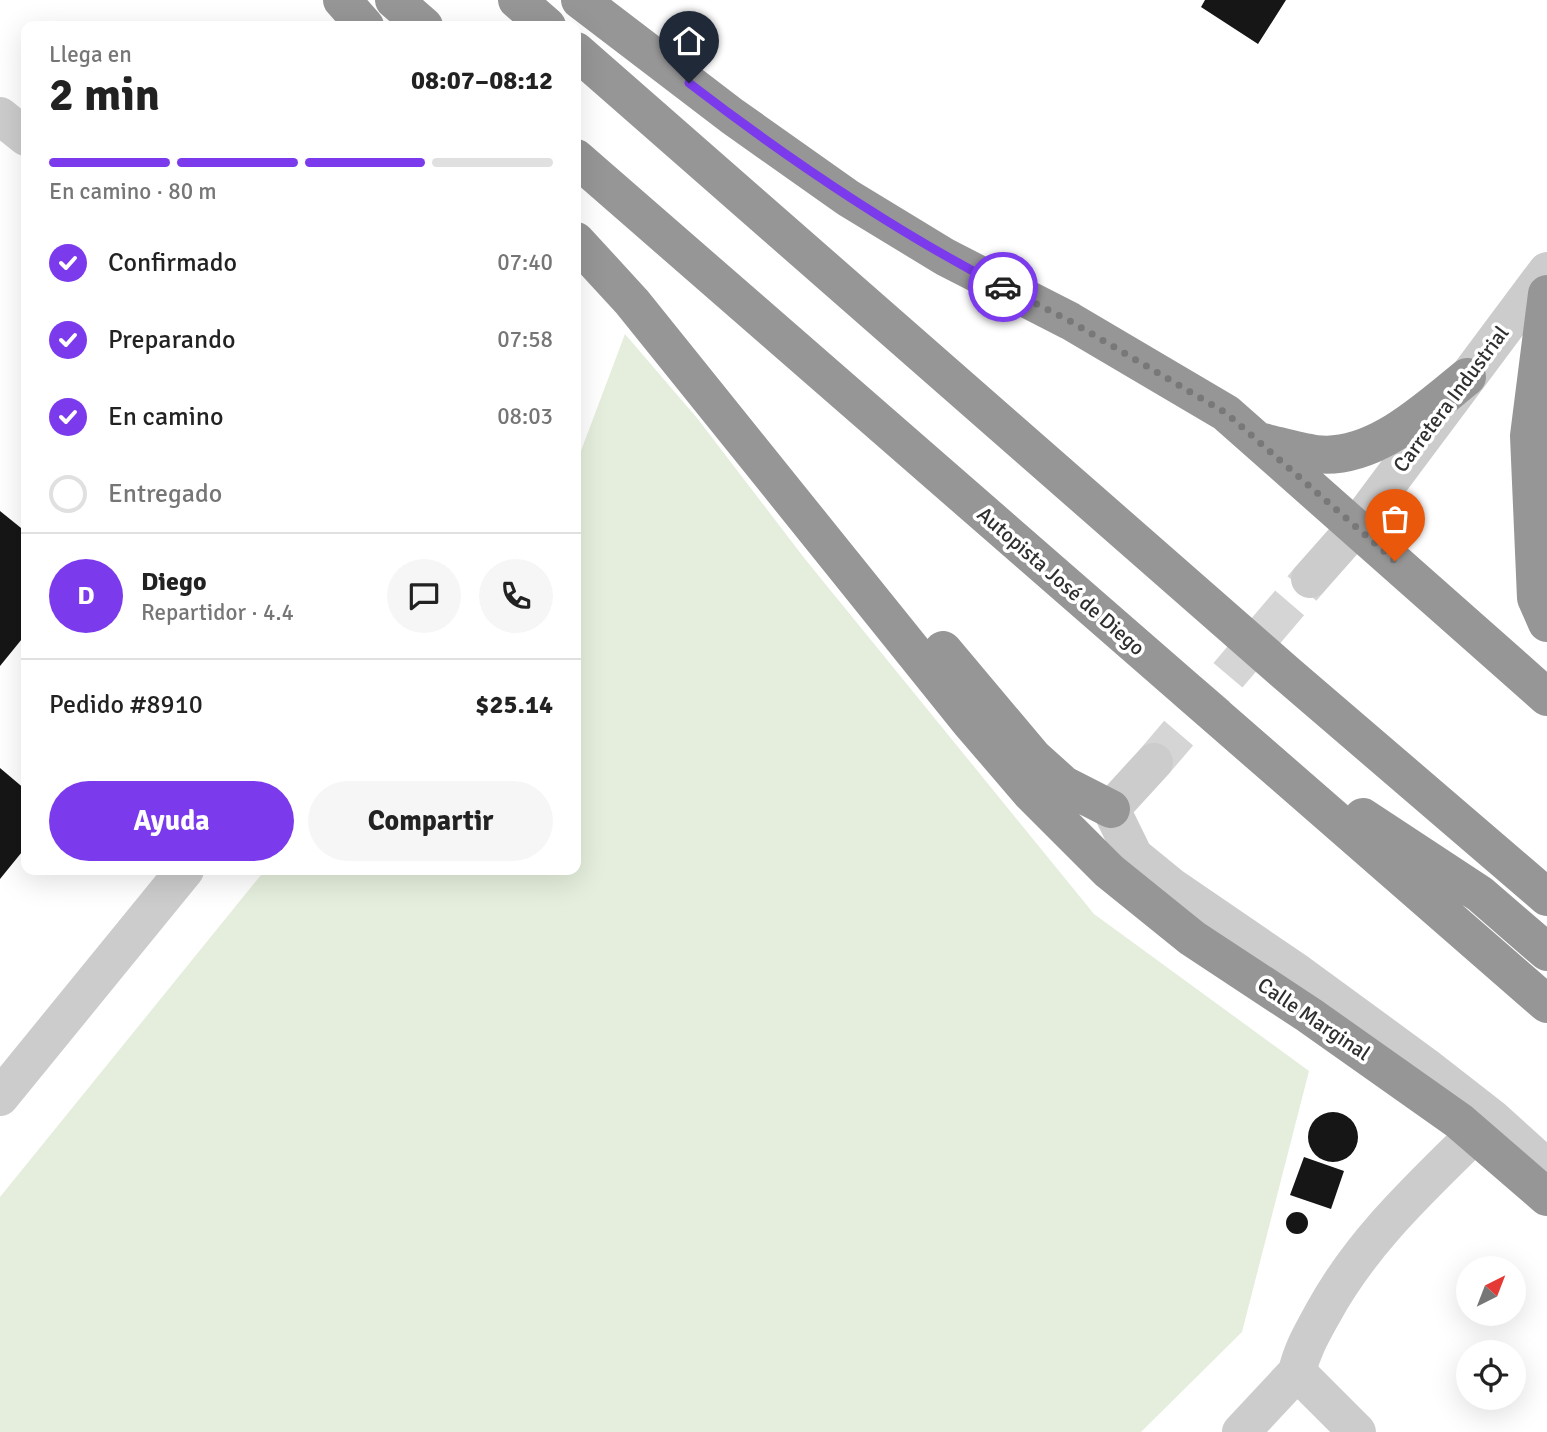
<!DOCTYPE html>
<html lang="es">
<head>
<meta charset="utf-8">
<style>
  :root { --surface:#fff; --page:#f6f6f6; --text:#222; --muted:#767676; --line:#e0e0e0; --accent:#7c3aed }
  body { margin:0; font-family:Signika,sans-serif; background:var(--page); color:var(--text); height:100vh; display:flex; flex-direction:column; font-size:26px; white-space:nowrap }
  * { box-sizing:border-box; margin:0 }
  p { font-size:23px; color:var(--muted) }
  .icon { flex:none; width:38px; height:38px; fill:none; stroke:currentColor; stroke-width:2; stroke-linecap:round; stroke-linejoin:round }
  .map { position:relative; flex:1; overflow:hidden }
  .details { position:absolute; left:21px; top:21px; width:560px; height:854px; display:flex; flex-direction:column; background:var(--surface); border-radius:14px; box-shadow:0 7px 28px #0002 }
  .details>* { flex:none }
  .needle { width:46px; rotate:42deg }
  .controls { position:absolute; left:1456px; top:1256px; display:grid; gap:14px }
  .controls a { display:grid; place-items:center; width:70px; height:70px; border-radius:50%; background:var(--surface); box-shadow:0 7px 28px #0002; font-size:35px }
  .pin { position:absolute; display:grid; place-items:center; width:60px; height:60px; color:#fff; margin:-72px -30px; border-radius:50% 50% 50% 0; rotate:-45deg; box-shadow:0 0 7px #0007 }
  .pin .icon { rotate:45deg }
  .courier { position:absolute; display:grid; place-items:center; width:70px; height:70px; margin:-35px; border:5px solid #7c3aed; border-radius:50%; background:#fff; color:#222; box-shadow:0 2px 9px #0007 }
  .overview em { font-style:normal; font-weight:700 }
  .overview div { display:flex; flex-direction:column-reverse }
  .overview { display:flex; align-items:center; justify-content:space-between; height:119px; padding:0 28px }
  h1 { font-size:46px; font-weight:700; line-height:52px }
  .bar { display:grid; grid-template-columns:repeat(4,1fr); gap:10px 7px; align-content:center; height:84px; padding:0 28px }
  .bar i { height:9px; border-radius:5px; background:var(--line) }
  .bar .selected { background:var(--accent) }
  .bar p { grid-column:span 4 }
  .line { display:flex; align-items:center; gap:18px; padding:0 28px; border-top:2px solid var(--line) }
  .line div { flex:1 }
  .round { display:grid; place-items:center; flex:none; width:74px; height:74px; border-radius:37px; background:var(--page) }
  ol { padding:0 28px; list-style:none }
  li { display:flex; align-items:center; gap:21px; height:77px }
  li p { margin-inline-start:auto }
  li .icon { padding:7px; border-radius:50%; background:var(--accent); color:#fff; stroke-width:4 }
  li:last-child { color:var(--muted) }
  li i { width:38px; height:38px; border:4px solid var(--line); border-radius:50% }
  .cta { display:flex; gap:14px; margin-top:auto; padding:14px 28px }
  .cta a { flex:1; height:80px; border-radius:42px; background:var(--accent); color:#fff; font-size:28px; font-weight:700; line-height:80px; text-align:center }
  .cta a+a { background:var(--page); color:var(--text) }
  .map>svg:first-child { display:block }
</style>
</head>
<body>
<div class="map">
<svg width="1547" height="1432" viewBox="0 0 1547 1432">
  <rect width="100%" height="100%" fill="#fff"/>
  <path fill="#e5eedc" d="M625,334l72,84 108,141 289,355 215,157 -67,261 -101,100h-1141v-235l265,-327h311v-406z"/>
  <path fill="#161616" d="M1205,0h81l-28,44 -57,-37z
    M0,511l26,21v102l-26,32z
    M0,768l26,22v57l-26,32z
    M1308 1137a25 25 0 1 1 50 0a25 25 0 1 1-50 0Z
    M1304,1157l40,14 -13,38 -41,-14z
    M1286 1223a11 11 0 1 1 22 0a11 11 0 1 1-22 0Z"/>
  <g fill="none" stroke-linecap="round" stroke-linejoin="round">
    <path stroke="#d5d5d5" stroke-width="38" stroke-dasharray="38 19" stroke-linecap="butt" d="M1154,762l156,-183"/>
    <path stroke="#ccc" stroke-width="38" d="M0,116l26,21
      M1310,579l46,-52 191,-256
      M1154,762l-43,47 23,47 38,31 126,86 127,93 68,53 54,49
      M0,1097l185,-227
      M1241,1432l56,-60
      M1357,1432l-60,-60c5,-22 15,-39 26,-59 38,-70 95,-123 152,-179"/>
    <path stroke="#969696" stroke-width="38" d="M342,0l23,26
      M394,0l30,26
      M517,0l30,26
      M580,0l152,116 116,82 97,59 125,64 156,92 321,284
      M576,51l710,622 261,224
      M576,158l971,846
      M576,241l56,61 338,420 61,71 78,78 83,67 117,77 150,106 88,76
      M1547,294l-18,142 7,162 11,25
      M1263,442c17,4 36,10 53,12 57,7 110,-44 151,-77
      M943,650l90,107 31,28 47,24
      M1363,817l117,77 67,58"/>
  </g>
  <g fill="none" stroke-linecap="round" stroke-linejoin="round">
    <path stroke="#787878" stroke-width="7" stroke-dasharray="0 12.6" d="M1003,287l67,34 156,92 169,148"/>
    <path stroke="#7c3aed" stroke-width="9" d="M689,83c99,76 202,146 314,204"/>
  </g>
  <g text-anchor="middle" stroke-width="7" stroke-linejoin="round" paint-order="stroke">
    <g font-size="21" fill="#2f2f2f" stroke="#fff">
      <text transform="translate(1451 399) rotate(-53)" y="7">Carretera Industrial</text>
      <text transform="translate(1061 581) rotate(41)" y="7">Autopista José de Diego</text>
      <text transform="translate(1314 1019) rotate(34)" y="7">Calle Marginal</text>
    </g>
  </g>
</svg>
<div class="controls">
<a><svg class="needle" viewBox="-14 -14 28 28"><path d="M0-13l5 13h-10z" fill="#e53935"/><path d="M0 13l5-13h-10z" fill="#767676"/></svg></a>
<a><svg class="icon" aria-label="locate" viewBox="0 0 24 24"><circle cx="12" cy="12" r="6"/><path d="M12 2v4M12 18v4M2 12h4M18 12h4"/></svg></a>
</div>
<div class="pin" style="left:1395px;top:561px;background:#ea580c"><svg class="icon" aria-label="bag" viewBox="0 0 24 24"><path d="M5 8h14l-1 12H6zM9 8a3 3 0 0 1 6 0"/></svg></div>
<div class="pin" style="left:689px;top:83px;background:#1f2937"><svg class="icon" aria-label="home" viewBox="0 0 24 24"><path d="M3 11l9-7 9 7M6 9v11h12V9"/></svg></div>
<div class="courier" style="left:1003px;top:287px"><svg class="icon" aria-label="car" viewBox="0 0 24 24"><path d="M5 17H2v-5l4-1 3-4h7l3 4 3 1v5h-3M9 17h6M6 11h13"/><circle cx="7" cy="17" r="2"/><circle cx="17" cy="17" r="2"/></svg></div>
<section class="details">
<div class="overview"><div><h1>2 min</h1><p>Llega en</p></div><em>08:07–08:12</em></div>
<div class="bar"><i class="selected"></i><i class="selected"></i><i class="selected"></i><i></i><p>En camino · 80 m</p></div>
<ol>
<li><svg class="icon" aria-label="check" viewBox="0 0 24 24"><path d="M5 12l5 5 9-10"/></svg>Confirmado<p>07:40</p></li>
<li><svg class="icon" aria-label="check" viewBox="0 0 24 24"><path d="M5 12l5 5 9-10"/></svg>Preparando<p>07:58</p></li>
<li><svg class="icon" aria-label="check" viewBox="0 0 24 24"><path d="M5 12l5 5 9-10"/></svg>En camino<p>08:03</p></li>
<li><i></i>Entregado</li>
</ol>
<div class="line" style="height:126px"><b class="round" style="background:var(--accent);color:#fff">D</b><div><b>Diego</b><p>Repartidor · 4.4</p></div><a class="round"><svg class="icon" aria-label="chat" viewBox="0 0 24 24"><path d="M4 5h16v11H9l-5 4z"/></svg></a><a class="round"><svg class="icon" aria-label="phone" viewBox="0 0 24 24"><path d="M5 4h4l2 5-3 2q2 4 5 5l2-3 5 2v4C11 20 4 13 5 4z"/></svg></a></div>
<div class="line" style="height:91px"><div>Pedido #8910</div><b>$25.14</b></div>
<div class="cta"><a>Ayuda</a><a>Compartir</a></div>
</section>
</div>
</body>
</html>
